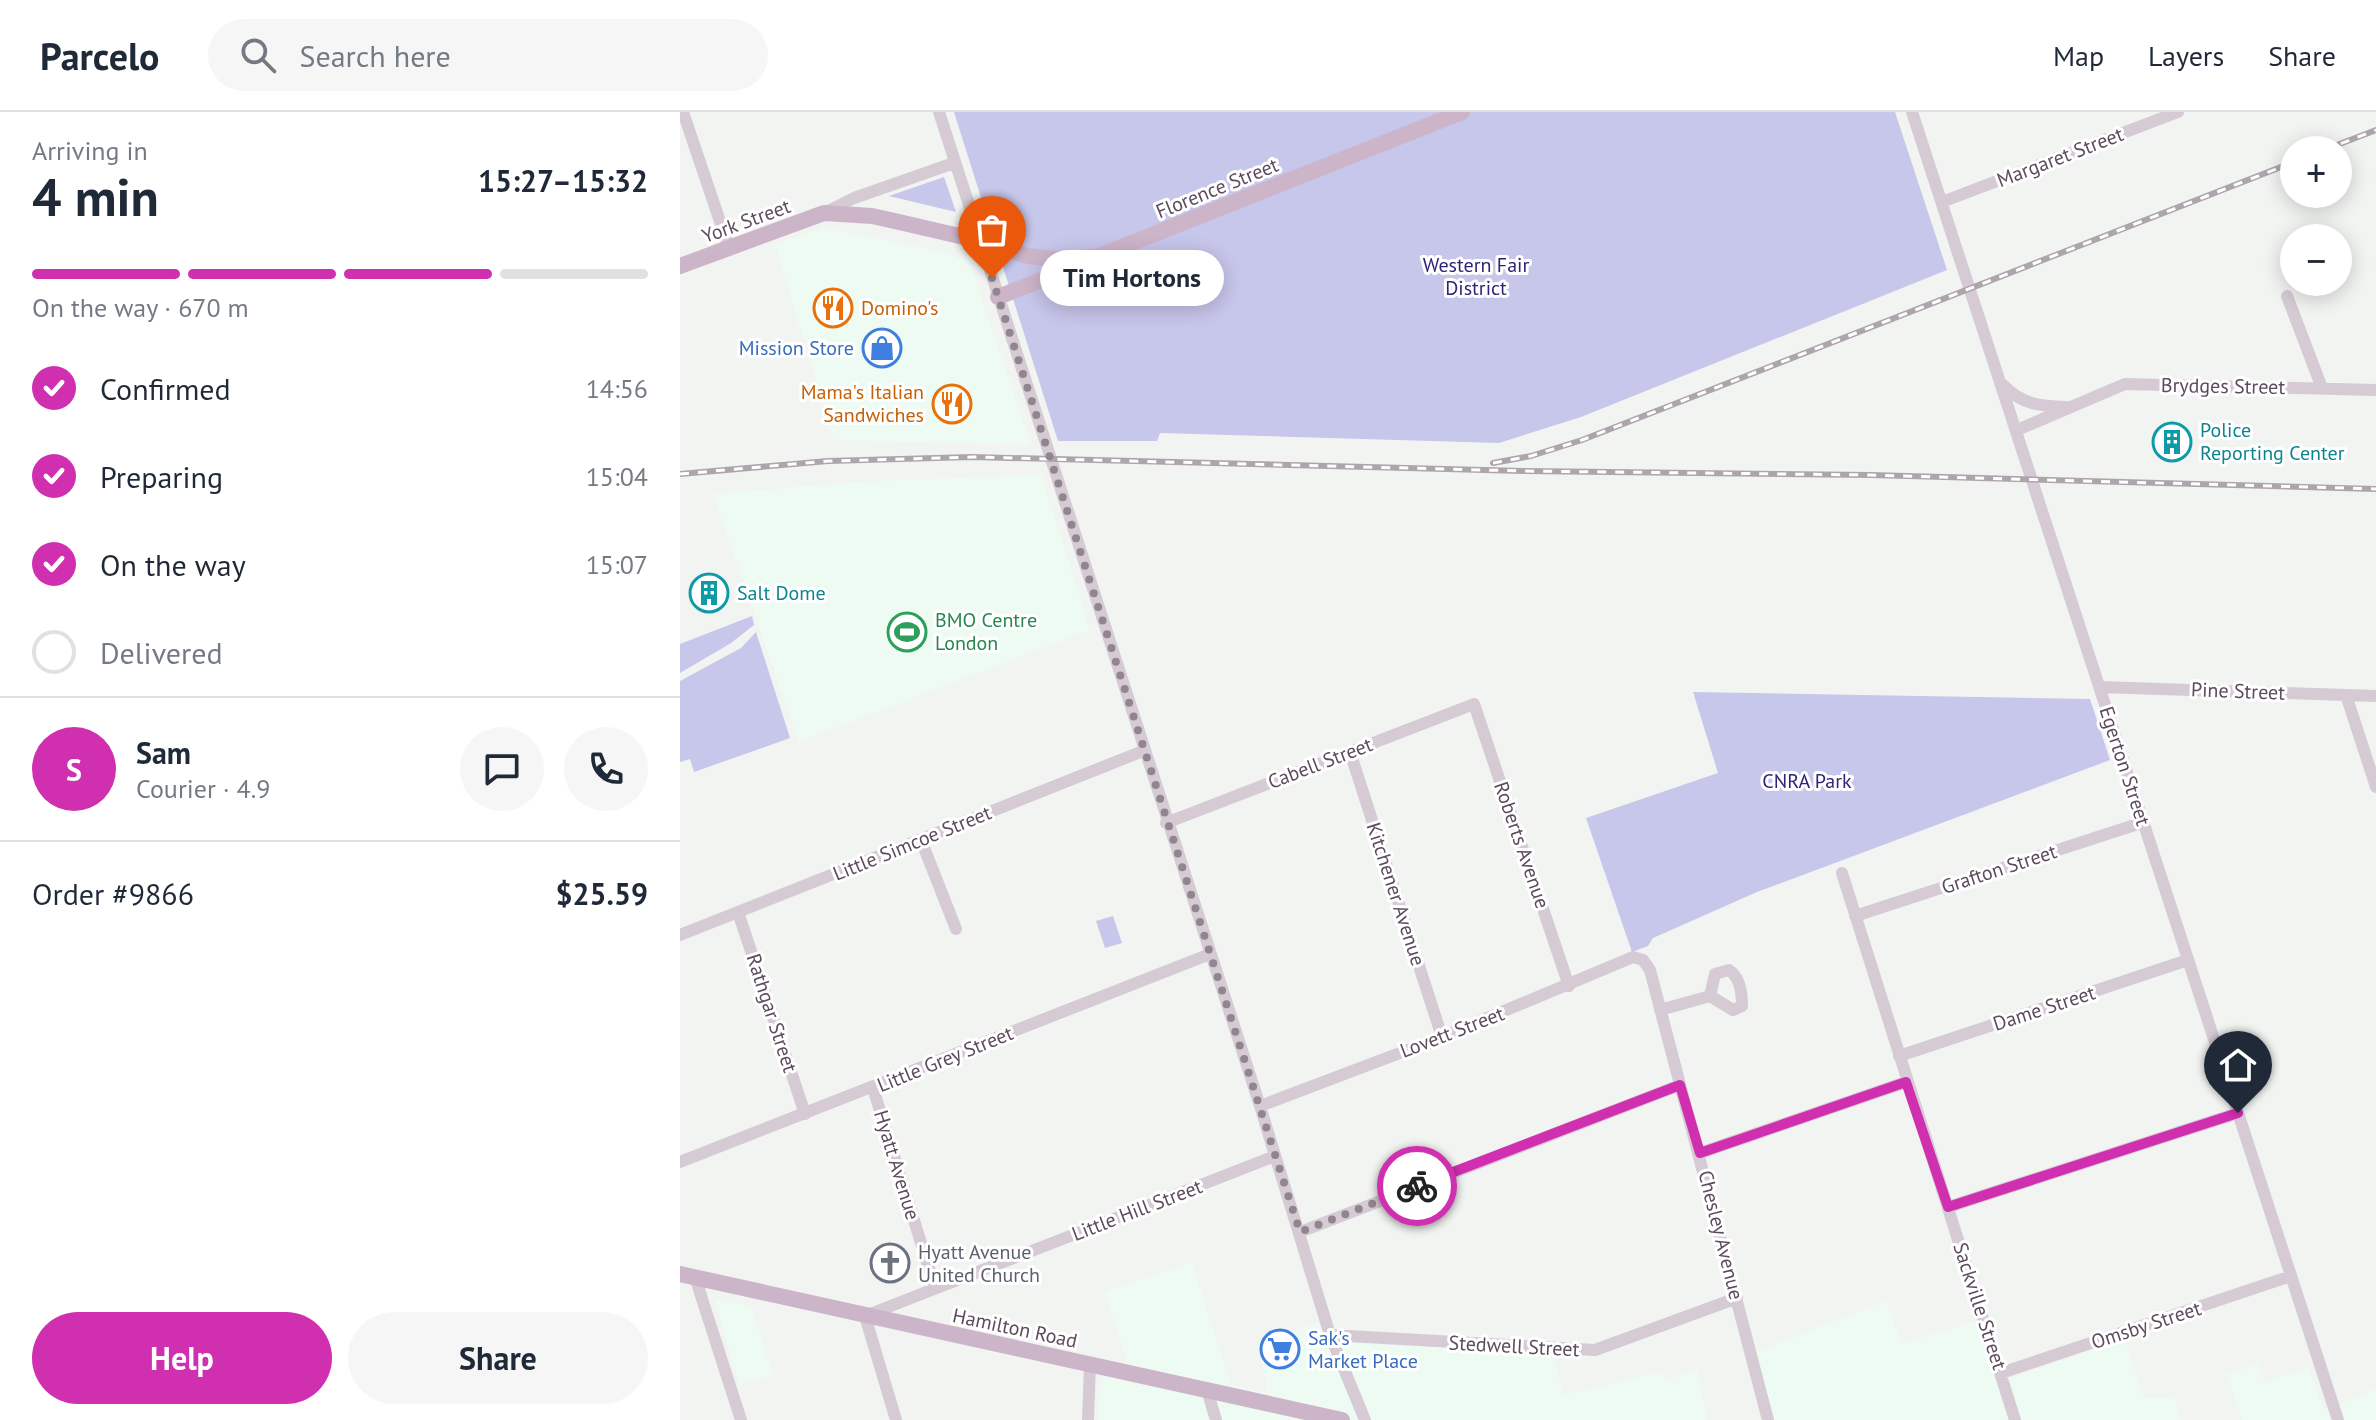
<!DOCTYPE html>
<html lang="en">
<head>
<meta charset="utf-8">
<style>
  :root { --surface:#fff; --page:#f6f6f7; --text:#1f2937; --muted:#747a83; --line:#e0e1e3; --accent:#d02fb0 }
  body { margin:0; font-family:"PT Sans",sans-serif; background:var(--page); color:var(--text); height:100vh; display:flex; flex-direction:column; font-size:30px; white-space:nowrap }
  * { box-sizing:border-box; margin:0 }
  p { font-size:26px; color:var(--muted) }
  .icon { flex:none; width:44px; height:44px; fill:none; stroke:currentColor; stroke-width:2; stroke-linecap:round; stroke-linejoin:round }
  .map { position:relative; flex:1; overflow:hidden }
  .details { display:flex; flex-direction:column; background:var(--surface); width:680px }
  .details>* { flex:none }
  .buttons { position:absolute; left:1600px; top:24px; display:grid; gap:16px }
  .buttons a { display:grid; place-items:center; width:72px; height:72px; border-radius:50%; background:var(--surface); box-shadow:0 4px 20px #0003; font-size:40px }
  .pin { position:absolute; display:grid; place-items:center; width:68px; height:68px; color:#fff; margin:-82px -34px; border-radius:50% 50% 50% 0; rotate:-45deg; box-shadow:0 0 8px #0007 }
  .pin .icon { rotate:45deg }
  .courier { position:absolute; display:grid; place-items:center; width:80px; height:80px; margin:-40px; border:6px solid #d02fb0; border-radius:50%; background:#fff; color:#222; box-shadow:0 2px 10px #0007 }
  .bubble { position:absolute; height:56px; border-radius:28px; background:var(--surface); box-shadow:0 4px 20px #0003; font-size:26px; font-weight:700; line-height:56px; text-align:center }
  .summary em { font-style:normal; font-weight:700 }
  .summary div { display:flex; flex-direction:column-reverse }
  .summary { display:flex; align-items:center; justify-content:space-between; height:136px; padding:0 32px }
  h1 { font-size:52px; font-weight:700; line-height:60px }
  .bar { display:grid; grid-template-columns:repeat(4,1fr); gap:12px 8px; align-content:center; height:96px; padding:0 32px }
  .bar i { height:10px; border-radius:6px; background:var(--line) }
  .bar .active { background:var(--accent) }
  .bar p { grid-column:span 4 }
  .line { display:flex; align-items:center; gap:20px; padding:0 32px; border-top:2px solid var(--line) }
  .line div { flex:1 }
  .round { display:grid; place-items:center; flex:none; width:84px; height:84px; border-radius:42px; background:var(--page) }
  ol { padding:0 32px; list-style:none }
  li { display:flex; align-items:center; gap:24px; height:88px }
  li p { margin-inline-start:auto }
  li .icon { padding:8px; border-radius:50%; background:var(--accent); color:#fff; stroke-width:4 }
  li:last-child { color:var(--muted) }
  li i { width:44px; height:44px; border:4px solid var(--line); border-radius:50% }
  .cta { display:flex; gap:16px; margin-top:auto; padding:16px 32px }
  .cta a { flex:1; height:92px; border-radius:48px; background:var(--accent); color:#fff; font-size:32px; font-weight:700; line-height:92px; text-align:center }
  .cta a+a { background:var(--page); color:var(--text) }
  header { display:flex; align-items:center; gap:48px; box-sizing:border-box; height:112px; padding:0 40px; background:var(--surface); border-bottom:2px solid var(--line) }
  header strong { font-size:38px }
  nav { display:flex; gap:44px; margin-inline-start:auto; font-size:28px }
  .search { width:560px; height:72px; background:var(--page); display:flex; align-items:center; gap:20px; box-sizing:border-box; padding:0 28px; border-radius:44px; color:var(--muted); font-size:30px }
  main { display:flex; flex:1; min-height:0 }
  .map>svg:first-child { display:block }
</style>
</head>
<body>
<header>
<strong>Parcelo</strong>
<div class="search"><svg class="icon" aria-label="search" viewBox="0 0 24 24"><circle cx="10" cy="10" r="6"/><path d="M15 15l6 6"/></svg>Search here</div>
<nav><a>Map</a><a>Layers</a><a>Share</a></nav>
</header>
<main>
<section class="details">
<div class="summary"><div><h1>4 min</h1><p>Arriving in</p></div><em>15:27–15:32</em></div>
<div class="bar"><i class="active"></i><i class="active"></i><i class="active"></i><i></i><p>On the way · 670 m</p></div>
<ol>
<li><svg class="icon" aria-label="check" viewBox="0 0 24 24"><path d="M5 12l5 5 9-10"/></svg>Confirmed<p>14:56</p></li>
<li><svg class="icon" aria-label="check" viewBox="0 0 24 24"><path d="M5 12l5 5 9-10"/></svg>Preparing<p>15:04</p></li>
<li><svg class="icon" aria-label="check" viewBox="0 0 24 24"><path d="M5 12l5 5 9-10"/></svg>On the way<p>15:07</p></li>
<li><i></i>Delivered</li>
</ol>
<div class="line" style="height:144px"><b class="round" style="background:var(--accent);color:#fff">S</b><div><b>Sam</b><p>Courier · 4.9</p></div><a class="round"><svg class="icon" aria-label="chat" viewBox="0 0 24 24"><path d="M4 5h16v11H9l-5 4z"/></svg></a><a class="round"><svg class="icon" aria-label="phone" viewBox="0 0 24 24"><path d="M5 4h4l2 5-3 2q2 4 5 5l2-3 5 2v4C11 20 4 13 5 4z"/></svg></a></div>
<div class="line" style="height:104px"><div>Order #9866</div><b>$25.59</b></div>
<div class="cta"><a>Help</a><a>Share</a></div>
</section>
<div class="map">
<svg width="1696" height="1308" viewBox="0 0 1696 1308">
  <rect width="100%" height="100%" fill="#f2f4f2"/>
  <path fill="#eefbf3" d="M144,116l111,22 34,11 62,184 -197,-5 -59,-196z
    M361,363l49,155 -291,112 -86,-248 143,-12z
    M512,1151l39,122 37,8 -10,-48 61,-23 7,28 23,-8 204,13 10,40 99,-23 3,9 32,-11 10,50h-610l4,-40 27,-16 -23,-73z
    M35,1187l36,7 22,69 -34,10z
    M1206,1189l16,43 76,-24 19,62 128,-42 19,58h30l7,22h-406l-20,-68z
    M1578,1252l6,18 44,-14 16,42 52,-21v31h-134l-15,-45z"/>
  <path fill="#c7c6eb" d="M274,0h941l52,158 -366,147 -82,26 -339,-10 -3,8h-99z
    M264,65l12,35 -67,-16z
    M72,504l2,9 -23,18 -51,30v-29z
    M76,520l34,106 -96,34 -4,-13 -10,3v-81l61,-33z
    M1013,580l397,7 20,61 -353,132 -104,46 -5,8 -16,6 -46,-134 132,-45z
    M433,804l9,27 -17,5 -9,-27z"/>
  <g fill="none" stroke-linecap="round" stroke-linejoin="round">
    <path stroke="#d6cad5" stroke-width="12" d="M3,0l46,136
      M259,0l321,994 70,229 35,85
      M1232,0l426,1308
      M1262,90l236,-90
      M144,101l30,-15 100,-35
      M1607,184l35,92
      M1323,273c20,21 39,21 67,22
      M1337,318l108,-46 251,6
      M1420,575l276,9
      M1666,583l30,92
      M670,640l92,285
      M486,711l308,-119 95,282
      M241,728l35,89
      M1162,761l173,547
      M58,800l67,202
      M1175,804l289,-94
      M0,823l463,-184
      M980,898l50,-14 23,14 9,-4c0,-12 -2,-29 -13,-36l-14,4 -5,22
      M1219,944l289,-96
      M193,976l62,200
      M580,994l182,-69 191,-80 10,3 7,10 118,450
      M1020,1041l206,-71
      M0,1050l530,-208
      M1268,1095l290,-94
      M620,1120l380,-147
      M15,1165l46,143
      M650,1223l265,15 142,-52
      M1321,1261l290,-97
      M527,1278l9,30
      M216,1308l-31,-104 410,-160
      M408,1308l2,-56"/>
    <path stroke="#cdb5c9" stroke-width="16" d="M0,154l144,-53 48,3 27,6 82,19 46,15 37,4 35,-4 363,-144
      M318,185l85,-33
      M0,1162l662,146"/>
    <defs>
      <path id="rail" d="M1644,38l52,-20
        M813,351l38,-7 51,-16 712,-278
        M0,362l148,-13 144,-4 551,14 348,4 505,14"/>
    </defs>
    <use href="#rail" stroke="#aea5ac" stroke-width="6"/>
    <use href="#rail" stroke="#fff" stroke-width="3" stroke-dasharray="9" stroke-linecap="butt"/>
  </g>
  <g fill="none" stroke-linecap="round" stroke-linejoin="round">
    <path stroke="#918690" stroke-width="8" stroke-dasharray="0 14.4" d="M312,166l308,954 117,-46"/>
    <path stroke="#d02fb0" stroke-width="10" d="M737,1074l263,-101 20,68 206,-71 42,125 290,-94"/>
  </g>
  <defs>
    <symbol id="restaurant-ring" viewBox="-11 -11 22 22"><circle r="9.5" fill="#fff" stroke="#e8710a" stroke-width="1.5"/><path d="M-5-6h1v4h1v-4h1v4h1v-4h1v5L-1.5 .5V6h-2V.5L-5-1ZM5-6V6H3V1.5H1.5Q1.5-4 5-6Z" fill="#e8710a"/></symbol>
    <symbol id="shop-ring" viewBox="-11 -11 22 22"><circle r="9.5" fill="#fff" stroke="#3f7fe0" stroke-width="1.5"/><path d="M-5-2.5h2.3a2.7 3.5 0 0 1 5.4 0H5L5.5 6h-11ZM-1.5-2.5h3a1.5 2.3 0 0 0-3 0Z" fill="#3f7fe0"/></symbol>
    <symbol id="building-ring" viewBox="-11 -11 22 22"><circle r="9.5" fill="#fff" stroke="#0f9aa8" stroke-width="1.5"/><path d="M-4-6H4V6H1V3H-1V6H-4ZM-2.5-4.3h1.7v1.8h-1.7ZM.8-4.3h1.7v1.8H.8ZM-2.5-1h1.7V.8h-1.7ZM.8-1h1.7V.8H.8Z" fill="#0f9aa8"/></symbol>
    <symbol id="stadium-ring" viewBox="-11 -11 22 22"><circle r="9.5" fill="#fff" stroke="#2e9e5b" stroke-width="1.5"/><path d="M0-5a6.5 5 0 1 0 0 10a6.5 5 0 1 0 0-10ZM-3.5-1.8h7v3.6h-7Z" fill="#2e9e5b"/></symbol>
    <symbol id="church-ring" viewBox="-11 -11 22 22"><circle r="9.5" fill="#fff" stroke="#6b7280" stroke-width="1.5"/><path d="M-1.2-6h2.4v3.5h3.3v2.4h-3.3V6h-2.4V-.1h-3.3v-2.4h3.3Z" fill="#6b7280"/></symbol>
    <symbol id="supermarket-ring" viewBox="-11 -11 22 22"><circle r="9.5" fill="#fff" stroke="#3f7fe0" stroke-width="1.5"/><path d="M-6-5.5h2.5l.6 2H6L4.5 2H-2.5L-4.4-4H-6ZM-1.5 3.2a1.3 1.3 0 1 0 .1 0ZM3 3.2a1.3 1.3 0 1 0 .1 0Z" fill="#3f7fe0"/></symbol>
  </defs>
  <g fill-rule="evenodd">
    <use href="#restaurant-ring" x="131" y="174" width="44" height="44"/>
    <use href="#shop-ring" x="180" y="214" width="44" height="44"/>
    <use href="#restaurant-ring" x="250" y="270" width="44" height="44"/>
    <use href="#building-ring" x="1470" y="308" width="44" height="44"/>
    <use href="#building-ring" x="7" y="459" width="44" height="44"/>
    <use href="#stadium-ring" x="205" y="498" width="44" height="44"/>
    <use href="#church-ring" x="188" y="1129" width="44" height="44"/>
    <use href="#supermarket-ring" x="578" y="1215" width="44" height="44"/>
  </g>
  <g text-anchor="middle" stroke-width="6" stroke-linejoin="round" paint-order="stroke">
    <g font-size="20" fill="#5d4b5b" stroke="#fff">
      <text transform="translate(1380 45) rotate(-21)" y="7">Margaret Street</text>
      <text transform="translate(537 76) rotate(-22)" y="7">Florence Street</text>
      <text transform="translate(66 109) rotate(-20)" y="7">York Street</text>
      <text transform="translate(1543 274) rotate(1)" y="7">Brydges Street</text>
      <text transform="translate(1558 579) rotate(2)" y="7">Pine Street</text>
      <text transform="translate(640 651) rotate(-21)" y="7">Cabell Street</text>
      <text transform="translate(1445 654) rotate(72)" y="7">Egerton Street</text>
      <text transform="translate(232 731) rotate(-22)" y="7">Little Simcoe Street</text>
      <text transform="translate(842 733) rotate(71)" y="7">Roberts Avenue</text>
      <text transform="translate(1319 757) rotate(-18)" y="7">Grafton Street</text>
      <text transform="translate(716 782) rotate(72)" y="7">Kitchener Avenue</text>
      <text transform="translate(1364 896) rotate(-18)" y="7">Dame Street</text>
      <text transform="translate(92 901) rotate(72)" y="7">Rathgar Street</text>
      <text transform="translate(772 920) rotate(-21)" y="7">Lovett Street</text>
      <text transform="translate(265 947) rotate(-22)" y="7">Little Grey Street</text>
      <text transform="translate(217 1053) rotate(73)" y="7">Hyatt Avenue</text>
      <text transform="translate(457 1098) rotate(-21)" y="7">Little Hill Street</text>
      <text transform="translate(1041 1123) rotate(76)" y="7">Chesley Avenue</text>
      <text transform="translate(1300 1194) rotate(72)" y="7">Sackville Street</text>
      <text transform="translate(1466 1213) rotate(-18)" y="7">Omsby Street</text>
      <text transform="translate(335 1216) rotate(12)" y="7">Hamilton Road</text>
      <text transform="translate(834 1234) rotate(3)" y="7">Stedwell Street</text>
    </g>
    <g font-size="20" fill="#2f2377" stroke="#fff">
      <text x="796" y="160">Western Fair<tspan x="796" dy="23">District</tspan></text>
      <text x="1127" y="676">CNRA Park</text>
    </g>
    <g font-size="20" fill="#c56008" stroke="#fff" text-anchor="start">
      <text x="181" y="203">Domino's</text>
      <text x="244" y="287" text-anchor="end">Mama's Italian<tspan x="244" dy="23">Sandwiches</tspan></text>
    </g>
    <g font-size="20" fill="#366cbe" stroke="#fff" text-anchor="end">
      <text x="174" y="243">Mission Store</text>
      <text x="628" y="1233" text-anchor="start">Sak's<tspan x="628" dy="23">Market Place</tspan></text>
    </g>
    <g font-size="20" fill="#0d838f" stroke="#fff" text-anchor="start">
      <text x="1520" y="325">Police<tspan x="1520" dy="23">Reporting Center</tspan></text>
      <text x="57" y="488">Salt Dome</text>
    </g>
    <g font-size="20" fill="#27864d" stroke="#fff" text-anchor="start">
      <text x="255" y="515">BMO Centre<tspan x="255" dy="23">London</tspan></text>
    </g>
    <g font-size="20" fill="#5b616d" stroke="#fff" text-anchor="start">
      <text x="238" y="1147">Hyatt Avenue<tspan x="238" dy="23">United Church</tspan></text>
    </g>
  </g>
</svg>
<div class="buttons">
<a>+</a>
<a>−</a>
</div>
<div class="pin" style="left:312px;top:166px;background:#ea580c"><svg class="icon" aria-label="bag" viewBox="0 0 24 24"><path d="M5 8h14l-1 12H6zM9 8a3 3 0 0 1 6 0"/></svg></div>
<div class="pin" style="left:1558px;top:1001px;background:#1f2937"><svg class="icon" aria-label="home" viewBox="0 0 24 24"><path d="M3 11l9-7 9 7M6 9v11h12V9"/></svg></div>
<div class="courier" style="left:737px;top:1074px"><svg class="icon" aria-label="bike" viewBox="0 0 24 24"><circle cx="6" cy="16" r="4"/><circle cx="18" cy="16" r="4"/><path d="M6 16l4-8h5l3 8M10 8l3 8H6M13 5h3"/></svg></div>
<div class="bubble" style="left:360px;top:138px;width:184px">Tim Hortons</div>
</div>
</main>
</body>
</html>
